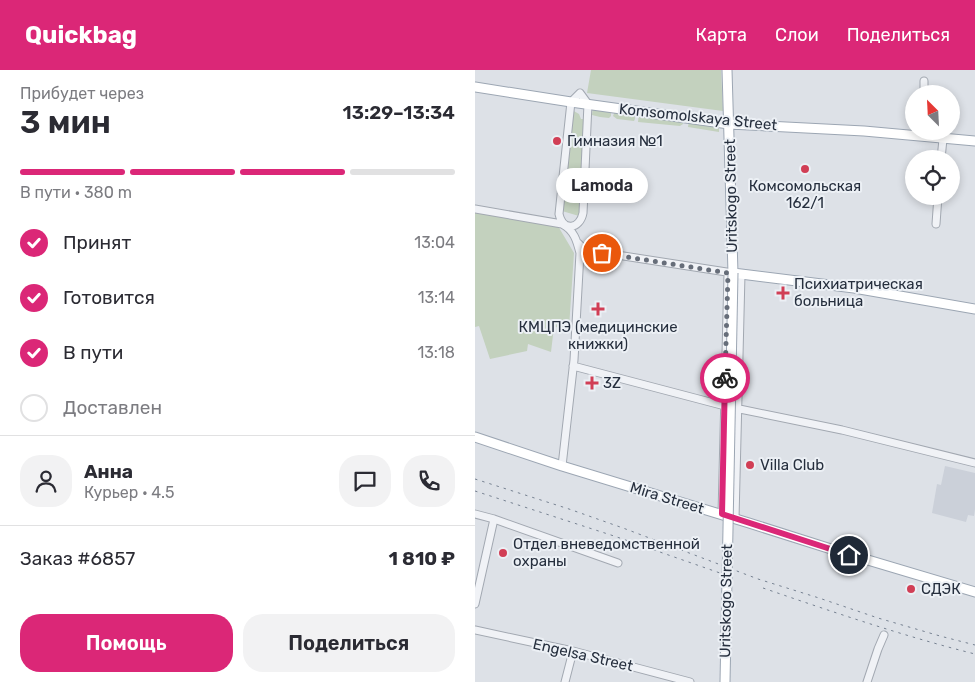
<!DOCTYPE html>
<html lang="ru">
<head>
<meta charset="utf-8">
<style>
  :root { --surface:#fff; --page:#f2f2f3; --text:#2b2b33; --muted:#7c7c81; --line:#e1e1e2; --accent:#db2777 }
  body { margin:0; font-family:Rubik,sans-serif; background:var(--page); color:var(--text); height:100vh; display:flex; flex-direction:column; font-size:19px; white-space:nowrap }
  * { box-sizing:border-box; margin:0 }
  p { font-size:16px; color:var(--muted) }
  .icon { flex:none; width:28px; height:28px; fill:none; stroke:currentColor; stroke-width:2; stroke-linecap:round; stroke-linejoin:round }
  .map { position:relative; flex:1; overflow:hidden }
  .drawer { display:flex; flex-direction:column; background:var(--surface); width:475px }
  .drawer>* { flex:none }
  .needle { width:32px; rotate:336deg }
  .controls { position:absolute; left:430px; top:15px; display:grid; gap:10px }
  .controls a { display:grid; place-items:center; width:55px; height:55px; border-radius:50%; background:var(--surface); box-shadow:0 2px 8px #0003; font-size:25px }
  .pin { position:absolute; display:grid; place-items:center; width:42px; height:42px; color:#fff; margin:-21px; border:2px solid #fff; border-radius:50%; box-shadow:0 1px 5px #0007 }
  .courier { position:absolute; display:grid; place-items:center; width:50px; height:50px; margin:-25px; border:4px solid #db2777; border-radius:50%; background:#fff; color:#222; box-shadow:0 1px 6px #0007 }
  .bubble { position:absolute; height:35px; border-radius:18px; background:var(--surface); box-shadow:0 2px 8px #0003; font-size:16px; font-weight:600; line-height:35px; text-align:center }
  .head em { font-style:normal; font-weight:600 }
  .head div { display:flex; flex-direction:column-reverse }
  .head { display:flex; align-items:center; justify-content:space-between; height:85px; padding:0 20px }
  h1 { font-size:32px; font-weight:600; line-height:38px }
  .bar { display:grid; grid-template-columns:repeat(4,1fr); gap:8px 5px; align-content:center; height:60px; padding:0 20px }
  .bar i { height:6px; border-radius:4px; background:var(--line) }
  .bar .selected { background:var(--accent) }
  .bar p { grid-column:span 4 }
  .line { display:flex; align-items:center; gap:12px; padding:0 20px; border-top:1px solid var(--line) }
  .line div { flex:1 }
  .round { display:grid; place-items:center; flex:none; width:52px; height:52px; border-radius:20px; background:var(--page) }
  ol { padding:0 20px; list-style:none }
  li { display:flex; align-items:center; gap:15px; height:55px }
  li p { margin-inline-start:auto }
  li .icon { padding:5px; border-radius:50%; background:var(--accent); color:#fff; stroke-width:4 }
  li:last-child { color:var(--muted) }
  li i { width:28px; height:28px; border:2px solid var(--line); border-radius:50% }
  .primary-button { display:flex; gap:10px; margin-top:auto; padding:10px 20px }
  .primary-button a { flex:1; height:58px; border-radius:20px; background:var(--accent); color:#fff; font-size:20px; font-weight:600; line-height:58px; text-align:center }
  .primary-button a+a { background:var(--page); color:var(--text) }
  header { display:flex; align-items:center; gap:30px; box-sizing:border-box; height:70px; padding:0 25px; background:var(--accent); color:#fff }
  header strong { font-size:24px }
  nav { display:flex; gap:28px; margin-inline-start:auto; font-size:18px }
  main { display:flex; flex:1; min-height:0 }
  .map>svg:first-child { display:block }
</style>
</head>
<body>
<header>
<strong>Quickbag</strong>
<nav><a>Карта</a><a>Слои</a><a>Поделиться</a></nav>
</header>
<main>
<section class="drawer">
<div class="head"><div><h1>3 мин</h1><p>Прибудет через</p></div><em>13:29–13:34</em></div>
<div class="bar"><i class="selected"></i><i class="selected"></i><i class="selected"></i><i></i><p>В пути · 380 m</p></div>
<ol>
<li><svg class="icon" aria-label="check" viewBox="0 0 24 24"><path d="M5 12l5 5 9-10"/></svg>Принят<p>13:04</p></li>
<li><svg class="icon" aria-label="check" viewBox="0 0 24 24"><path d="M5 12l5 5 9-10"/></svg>Готовится<p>13:14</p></li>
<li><svg class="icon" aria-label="check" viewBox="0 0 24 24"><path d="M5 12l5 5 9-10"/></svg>В пути<p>13:18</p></li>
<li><i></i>Доставлен</li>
</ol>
<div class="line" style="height:90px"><a class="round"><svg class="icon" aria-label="person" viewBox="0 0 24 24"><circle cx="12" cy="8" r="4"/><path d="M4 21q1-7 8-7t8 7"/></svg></a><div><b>Анна</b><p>Курьер · 4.5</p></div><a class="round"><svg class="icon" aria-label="chat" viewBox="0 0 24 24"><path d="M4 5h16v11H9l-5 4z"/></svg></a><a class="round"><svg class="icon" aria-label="phone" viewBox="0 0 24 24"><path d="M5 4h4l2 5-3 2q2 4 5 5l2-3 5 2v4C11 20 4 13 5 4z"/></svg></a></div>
<div class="line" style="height:65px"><div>Заказ #6857</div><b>1 810 ₽</b></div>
<div class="primary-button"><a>Помощь</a><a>Поделиться</a></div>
</section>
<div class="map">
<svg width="500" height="612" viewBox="0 0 500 612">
  <rect width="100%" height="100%" fill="#dde1e7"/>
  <path fill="#cbd0d9" d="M470,396l30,7v36l-1,7 -6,-1 -2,7 -34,-9 5,-29 4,1z"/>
  <path fill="#c3d1be" d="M116,0h130l2,41 -136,-18z
    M118,37l18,4v5l-2,2 -9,-1 -8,-2z
    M97,40l7,4 2,5h4l-6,97 -17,-5z
    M140,41l20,3v5l-1,2 -17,-2 -4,-3z
    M164,43l43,7 1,4 -3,2 -42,-4z
    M214,50l30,4v8l-31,-5z
    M0,141l83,15 16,27 -5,75 -15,-1 -3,25 -23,-8 -1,7 -37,8 -11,-33 -4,1z"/>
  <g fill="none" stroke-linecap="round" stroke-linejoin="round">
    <defs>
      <path id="minor" d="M105,23l8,11 -5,109c-3,16 -20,19 -24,1l12,-112z
        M449,24v-13
        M466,89l2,-20
        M0,139l87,15c12,6 15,17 18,29l-6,107 -12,106
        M461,154l2,-28
        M103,173l7,7 148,23
        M98,296l152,40 117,24 133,33
        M0,444l19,5 124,44
        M247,444l6,-241
        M260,449l6,-245
        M0,534l19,-85
        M0,560l98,21 117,31
        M90,612l8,-31
        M392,612l11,-33 6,-14"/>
      <path id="major" d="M252,0l6,203 121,15 121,21
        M0,17l96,15 158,22 135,7 111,10
        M0,367l87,29 187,57 82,26 144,43"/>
    </defs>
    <use href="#minor" stroke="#a2a8b1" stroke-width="9"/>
    <use href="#major" stroke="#9ca6b3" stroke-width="11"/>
    <use href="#minor" stroke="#f0f2f6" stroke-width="7"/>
    <use href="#major" stroke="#fff" stroke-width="9"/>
    <path stroke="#768191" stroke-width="1" stroke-dasharray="2.5 5" stroke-linecap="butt" d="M0,409l94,30 54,19 135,51 61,19 59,20 62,18 35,9
      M0,421l139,45 106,37
      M288,518c70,24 140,48 212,66"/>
    <defs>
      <path id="major-bridge" d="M250,612l8,-409"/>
    </defs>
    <use href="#major-bridge" stroke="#9ca6b3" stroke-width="11" stroke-linecap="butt"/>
    <use href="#major-bridge" stroke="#fff" stroke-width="9"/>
  </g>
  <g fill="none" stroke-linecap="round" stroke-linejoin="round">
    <path stroke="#666d79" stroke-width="5" stroke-dasharray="0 9" d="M127,183l126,20 -3,105"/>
    <path stroke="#db2777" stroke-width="6" d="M250,308l-3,136 127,41"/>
  </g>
  <g fill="#d13e55" stroke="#ecf0f5" stroke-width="2">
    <circle cx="82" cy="71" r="5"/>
    <circle cx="330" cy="99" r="5"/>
    <path d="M305.5 215.5h5v5h5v5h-5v5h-5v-5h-5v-5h5z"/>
    <path d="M120.5 231.5h5v5h5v5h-5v5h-5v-5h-5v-5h5z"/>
    <path d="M114.5 305.5h5v5h5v5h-5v5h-5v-5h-5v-5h5z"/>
    <circle cx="275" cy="395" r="5"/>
    <circle cx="28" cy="483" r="5"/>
    <circle cx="436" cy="519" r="5"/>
  </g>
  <g text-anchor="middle" stroke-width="4" stroke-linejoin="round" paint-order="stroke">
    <g font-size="15" fill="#262f3e" stroke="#ecf0f5">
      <text transform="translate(223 47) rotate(6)" y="5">Komsomolskaya Street</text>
      <text transform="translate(256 126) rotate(-91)" y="5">Uritskogo Street</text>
      <text transform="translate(192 428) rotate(17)" y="5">Mira Street</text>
      <text transform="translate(251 531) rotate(-89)" y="5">Uritskogo Street</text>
      <text transform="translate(108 585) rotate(13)" y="5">Engelsa Street</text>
    </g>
    <g font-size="15" fill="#262f3e" stroke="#ecf0f5" text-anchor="start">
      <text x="92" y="76">Гимназия №1</text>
      <text x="330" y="121" text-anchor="middle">Комсомольская<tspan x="330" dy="17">162/1</tspan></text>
      <text x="319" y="219">Психиатрическая<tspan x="319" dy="17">больница</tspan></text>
      <text x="123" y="262" text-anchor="middle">КМЦПЭ (медицинские<tspan x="123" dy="17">книжки)</tspan></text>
      <text x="128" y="318">3Z</text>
      <text x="285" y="400">Villa Club</text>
      <text x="38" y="479">Отдел вневедомственной<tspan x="38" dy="17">охраны</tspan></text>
      <text x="446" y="524">СДЭК</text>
    </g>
  </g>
</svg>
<div class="controls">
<a><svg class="needle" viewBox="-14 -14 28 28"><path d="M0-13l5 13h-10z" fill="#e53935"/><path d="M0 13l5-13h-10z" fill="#7c7c81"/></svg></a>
<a><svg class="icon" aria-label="locate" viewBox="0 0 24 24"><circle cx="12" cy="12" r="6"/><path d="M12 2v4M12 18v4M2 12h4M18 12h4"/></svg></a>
</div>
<div class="pin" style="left:127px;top:183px;background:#ea580c"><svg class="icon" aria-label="bag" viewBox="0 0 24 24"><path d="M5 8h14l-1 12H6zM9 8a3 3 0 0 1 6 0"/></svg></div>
<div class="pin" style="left:374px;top:485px;background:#1f2937"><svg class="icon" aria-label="home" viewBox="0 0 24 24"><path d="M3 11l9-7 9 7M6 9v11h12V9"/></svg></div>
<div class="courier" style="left:250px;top:308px"><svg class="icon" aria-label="bike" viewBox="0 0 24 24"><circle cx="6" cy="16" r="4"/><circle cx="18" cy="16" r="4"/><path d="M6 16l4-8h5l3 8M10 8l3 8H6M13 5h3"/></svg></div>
<div class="bubble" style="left:81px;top:98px;width:92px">Lamoda</div>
</div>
</main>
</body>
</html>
